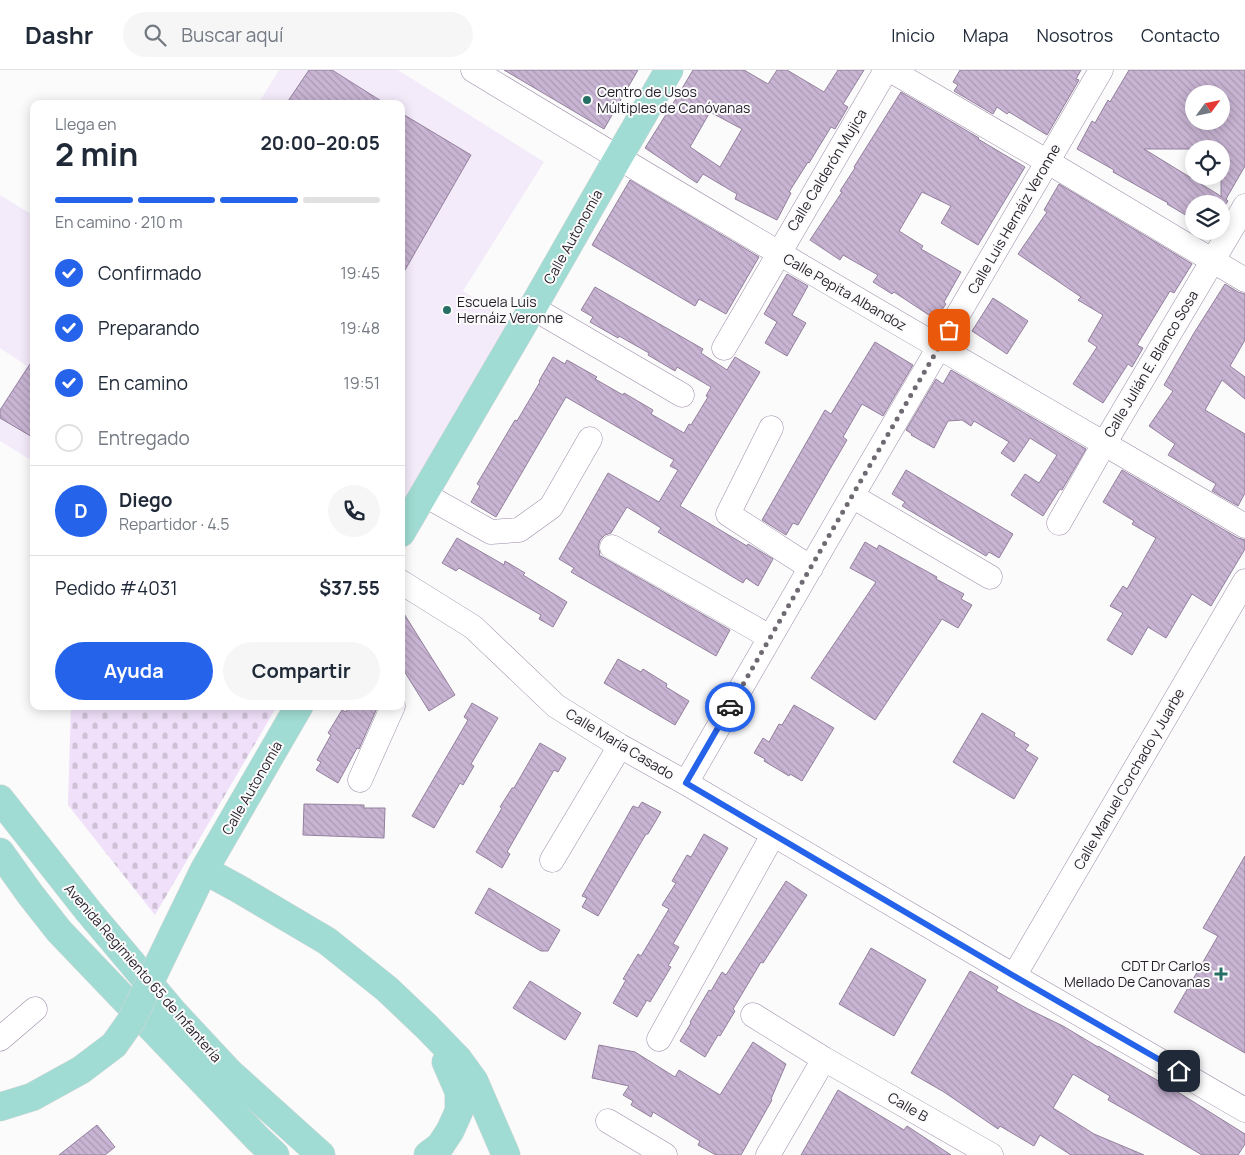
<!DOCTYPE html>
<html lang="es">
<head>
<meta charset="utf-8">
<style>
  :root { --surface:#fff; --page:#f6f6f7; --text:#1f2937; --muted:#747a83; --line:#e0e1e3; --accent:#2563eb }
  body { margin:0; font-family:Manrope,sans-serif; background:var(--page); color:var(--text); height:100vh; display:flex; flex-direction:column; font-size:19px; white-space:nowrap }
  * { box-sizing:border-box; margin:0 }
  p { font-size:16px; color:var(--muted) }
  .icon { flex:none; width:28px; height:28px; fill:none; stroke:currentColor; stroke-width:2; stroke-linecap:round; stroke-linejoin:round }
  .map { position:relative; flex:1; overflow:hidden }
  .side { position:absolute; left:30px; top:30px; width:375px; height:610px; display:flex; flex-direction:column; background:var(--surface); border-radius:10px; box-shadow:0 2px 12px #0003 }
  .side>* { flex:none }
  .needle { width:32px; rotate:57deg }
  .fabs { position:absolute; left:1185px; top:15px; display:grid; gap:10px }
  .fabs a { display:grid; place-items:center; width:45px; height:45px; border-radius:50%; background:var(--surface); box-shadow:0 2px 12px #0003; font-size:25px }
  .pin { position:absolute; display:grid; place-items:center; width:42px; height:42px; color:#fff; margin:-21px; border-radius:10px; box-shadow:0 2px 8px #0006 }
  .courier { position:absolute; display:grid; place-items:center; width:50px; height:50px; margin:-25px; border:4px solid #2563eb; border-radius:50%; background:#fff; color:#222; box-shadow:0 1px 6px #0007 }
  .head em { font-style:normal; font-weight:700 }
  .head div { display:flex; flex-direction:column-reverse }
  .head { display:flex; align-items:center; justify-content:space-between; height:85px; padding:0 25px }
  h1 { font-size:32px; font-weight:700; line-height:38px }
  .bar { display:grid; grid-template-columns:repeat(4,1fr); gap:8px 5px; align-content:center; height:60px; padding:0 25px }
  .bar i { height:6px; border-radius:4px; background:var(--line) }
  .bar .active { background:var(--accent) }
  .bar p { grid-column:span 4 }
  .line { display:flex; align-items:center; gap:12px; padding:0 25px; border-top:1px solid var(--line) }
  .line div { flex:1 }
  .round { display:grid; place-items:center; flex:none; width:52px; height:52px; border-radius:26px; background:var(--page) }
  ol { padding:0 25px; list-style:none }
  li { display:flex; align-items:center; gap:15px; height:55px }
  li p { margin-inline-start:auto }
  li .icon { padding:5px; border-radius:50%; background:var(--accent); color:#fff; stroke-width:4 }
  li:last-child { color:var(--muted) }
  li i { width:28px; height:28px; border:2px solid var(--line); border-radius:50% }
  .button { display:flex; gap:10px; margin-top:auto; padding:10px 25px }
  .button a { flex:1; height:58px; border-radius:30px; background:var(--accent); color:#fff; font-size:20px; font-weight:700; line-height:58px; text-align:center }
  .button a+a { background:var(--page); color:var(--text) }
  header { display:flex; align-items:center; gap:30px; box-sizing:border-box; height:70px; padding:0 25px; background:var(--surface); border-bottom:1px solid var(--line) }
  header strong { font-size:24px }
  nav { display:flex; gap:28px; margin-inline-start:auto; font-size:18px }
  .search { width:350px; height:45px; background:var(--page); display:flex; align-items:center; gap:12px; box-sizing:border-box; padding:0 18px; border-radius:28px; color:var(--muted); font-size:19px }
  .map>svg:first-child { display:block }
</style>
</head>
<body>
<header>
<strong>Dashr</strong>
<div class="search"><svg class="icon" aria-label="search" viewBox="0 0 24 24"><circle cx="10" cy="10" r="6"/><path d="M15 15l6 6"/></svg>Buscar aquí</div>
<nav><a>Inicio</a><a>Mapa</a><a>Nosotros</a><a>Contacto</a></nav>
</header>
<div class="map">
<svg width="1245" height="1085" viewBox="0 0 1245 1085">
  <defs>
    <pattern id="cemetery-stones" width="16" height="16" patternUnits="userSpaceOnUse" patternTransform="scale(1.25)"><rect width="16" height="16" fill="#f0e0f9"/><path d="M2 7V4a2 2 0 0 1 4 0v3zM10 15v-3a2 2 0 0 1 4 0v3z" fill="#cec0d5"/></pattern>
    <pattern id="building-back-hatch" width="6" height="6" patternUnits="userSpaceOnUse" patternTransform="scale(1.25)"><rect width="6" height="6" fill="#c8b4d3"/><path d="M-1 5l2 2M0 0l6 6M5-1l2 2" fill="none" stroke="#ac9ab5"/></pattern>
  </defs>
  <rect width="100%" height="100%" fill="#fbfbfb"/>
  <path fill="#f4ebfa" d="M279,0h119l146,92 -81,129 58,37 -120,193v-417h-143z
    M0,125l34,21v246l-34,-21v-32l27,-43 -27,-18z"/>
  <path fill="url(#cemetery-stones)" d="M71,636h206l-122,209 -87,-110z"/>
  <path fill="url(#building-back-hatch)" stroke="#93809d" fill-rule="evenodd" d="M309,0h23l54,34h-100z
    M504,0h134l-34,59z
    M693,0h51l24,14 9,-14h10l37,22 14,-22h26l-21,34 5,3 -13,22 -4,-2 -22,36 -1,-1 -19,30 2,1 -14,27 -42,-21 2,-5 -34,-20 -6,9 -52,-35 32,-51zM710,42l32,17 -22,38 -30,-20z
    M960,0h121l-5,9 3,1 -32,55 -38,-23 -2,2 -10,-7 -4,7 -39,-23 4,-6 -5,-3z
    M1129,0h116v96l-19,33 2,2 -7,10v-7h-27v16l-27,-16 1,-1 -55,-31 1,-2 -37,-21 15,-28 3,2 13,-23 2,2zM1194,24h27v27h-27zM1144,79h77v48l-2,-2z
    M901,22l78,46 -1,1 47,28 -47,78 -37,-22 10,-17 -29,-14 -23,39 24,15 -2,3 40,23 -17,30 2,2 -11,15 -41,-27 -2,2 -19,-12 5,-7 -35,-20 -3,5 -30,-20 32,-48 -2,-1 15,-23 -1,-1z
    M401,43l70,42 -70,122z
    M630,110l129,77 -33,57 -27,-15 -4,7 -103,-61z
    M1059,114l133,80 -18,29 -4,-2 -33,54 6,3 -11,19 -4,-3 -25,39 -30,-19 24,-37 -9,-6 15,-26 -25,-15 3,-3 -63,-43 29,-42 -3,-2z
    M787,204l21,12 -16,29 14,8 -19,33 -22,-13 12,-21 -13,-8z
    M1225,214l13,8 7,2v46l-15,26 15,11v22l-23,-19 -17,30 40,24v59l-7,13 -26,-15 4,-7 -48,-29 7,-11 -26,-18 24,-35 -9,-6 30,-52z
    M595,217l108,62 -2,4 26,17 8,-13 25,15 -80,134 67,40 1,-2 25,15 -15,27 -12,-8 -3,5 -85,-51 3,-4 -34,-21 -16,26 -6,2 -5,5 -2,7 2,6 -1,2 131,75 -14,26 -145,-84 3,-4 -15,-9 49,-86 51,29 19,-32 -8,-4 4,-6 -108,-63 -70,120 -25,-15 9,-16 -3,-2 38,-64 2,1 23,-39 -1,-1 14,-24 12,7 2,-4 30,17 -2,2 28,16 1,-2 29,17 -2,4 33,19 5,-9 2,1 17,-28 -2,-1 5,-9 -34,-20 -2,4 -27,-16 1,-2 -30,-17 -1,2 -28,-16 3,-5 -12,-7z
    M993,228l35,23 -21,33 -35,-23z
    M875,272l38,23 -30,51 -21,-12 -19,33 4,3 -17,29 -32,56 -5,-2 -7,12 -24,-15 63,-110 6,4z
    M34,288v80l-34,-20v-8z
    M951,300l135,79 -24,41 -2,-1 -17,27 -32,-21 14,-21 14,9 18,-28 -27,-17 -16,24 -13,-9 8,-11 -35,-21 -3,5 -9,-6 -14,1 -14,27 -23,-13 1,-1 -6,-4 30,-51 7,5z
    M906,400l107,64 -14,24 -10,-6 -3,4 -84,-50 3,-4 -13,-8z
    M1122,400l116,68 7,2v9l-34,57 -19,-12 -26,44 -18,-11 -16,28 -25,-15 16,-27 -13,-7 13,-20 4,3 29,-51 -24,-14 2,-3 -31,-19z
    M457,468l47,27 1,-4 20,12 -2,2 44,27 -14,25 -14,-8 2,-4 -82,-47 -3,3 -14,-8z
    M865,472l12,7 2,-4 58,32 -1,2 28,15 -3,5 11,6 -14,23 -16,-9 -67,101 -64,-42 65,-96 -26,-14z
    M401,539l54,86 -26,16 -28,-45z
    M618,589l23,13 2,-3 24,15 -1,3 23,14 -14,24 -71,-42z
    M472,633l26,15 -27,46 3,2 -11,19 -3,-2 -26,45 -22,-12 56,-96 -4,-3z
    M794,635l40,23 -32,53 -12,-7 -1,2 -25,-15 1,-2 -11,-6 9,-15 6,4 10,-18 3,1z
    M349,636h29l-19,43 -2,-1 -19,35 -22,-13 5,-8 -4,-2 14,-25 -3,-2 14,-23 4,2z
    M982,643l33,20 -1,3 15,9 -4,5 13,8 -24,41 -61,-37z
    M540,673l26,15 -8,14 -4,-2 -47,82 3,2 -8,14 -26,-16 26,-44 -2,-1 12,-19h2z
    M642,732l19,10 -13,22h-2l-48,82 -16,-9 5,-9 -5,-2 51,-90 5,2z
    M304,734l60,1v3h21l-1,30 -81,-3z
    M704,764l24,14 -55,96 6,3 -11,19 3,1 -21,35 -3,-2 -10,17 -24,-14 13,-23 -3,-1 15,-25 3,2 28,-47 -7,-4 14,-22 -4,-2 15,-26 4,2z
    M1245,786v197l-71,-41 44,-76 -15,-8z
    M786,811l21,14 -44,68 -2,-1 -28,47 2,2 -15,25 -2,-1 -13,22 -25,-16 11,-18 -1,-1 19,-32 2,1 11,-19 4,3z
    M489,818l71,42 -12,21h-7l-66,-38z
    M871,878l55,32 -32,56 -55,-32z
    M970,901l28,16 -2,4 32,18 35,17 35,21v-1l83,48 64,40v10l-7,11h-36l-69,-41 -25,-14 2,-4 -37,-22 -20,34 41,26 50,21h-73l-31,-20 -6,11 -34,-20 -2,3 -54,-37 -33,-19z
    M530,911l51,32 -16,27 -52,-32z
    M753,972l33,22 -15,35 1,1 -31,55h-25l-18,-10 2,-4 -47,-29 -2,5 -20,-12 2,-4 -10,-6 6,-9 -37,-8 7,-33 36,7 40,25 4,-7 41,25z
    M838,1020l66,40 3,-4 44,29h-150z
    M97,1055l18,22 -10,8h-46z"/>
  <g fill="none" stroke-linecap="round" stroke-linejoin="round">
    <defs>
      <path id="minor" d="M473,0c255,155 514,305 772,456
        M890,0l158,92 197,118
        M533,238l149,87
        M724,278l162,-278
        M771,358l-43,86 83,54
        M423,424l68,38 28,-2 32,-23 39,-68
        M852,426l138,81
        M1059,453l45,-79 141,-238
        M612,477l158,90
        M401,512l72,45 83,79 64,40 66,37 328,193 231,134
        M360,710l33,-74
        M686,713l166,-287 249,-426
        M552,790l68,-114
        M1014,906l231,-395
        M753,945l71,44 167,96
        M0,969l35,-30
        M659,969l114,-204
        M608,1051l57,34
        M768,1085l56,-96"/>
      <path id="major" d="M401,463l120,-205 97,-170 51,-88
        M0,729l89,113 85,101 55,59 92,83
        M0,782l30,42 29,37 199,208 17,16
        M204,800l35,19 88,52 60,48 40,38 31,32 16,22 32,74
        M174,862l30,-62 95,-164
        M0,1037l32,-10 49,-27 33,-25
        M428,1085l12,-9 10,-15 9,-20v-19l-13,-30"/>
    </defs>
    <use href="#minor" stroke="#9d8ba8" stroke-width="25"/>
    <use href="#major" stroke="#d8d6d8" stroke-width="29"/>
    <use href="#minor" stroke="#fff" stroke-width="24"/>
    <use href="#major" stroke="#a0dcd3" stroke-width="28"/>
    <defs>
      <path id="major-bridge" d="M114,975l17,-24 43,-89"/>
    </defs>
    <use href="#major-bridge" stroke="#d8d6d8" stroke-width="29" stroke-linecap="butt"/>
    <use href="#major-bridge" stroke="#a0dcd3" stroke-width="28"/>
  </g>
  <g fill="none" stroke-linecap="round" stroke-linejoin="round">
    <path stroke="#706b72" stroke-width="5" stroke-dasharray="0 9" d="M730,637l122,-211 97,-166"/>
    <path stroke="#2563eb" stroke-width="6" d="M730,637l-44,76 328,193 165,95"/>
  </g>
  <g fill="#276e64" stroke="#fbfbfb" stroke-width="2">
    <circle cx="587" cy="30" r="5"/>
    <circle cx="447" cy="240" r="5"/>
    <path d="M1218.5 896.5h5v5h5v5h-5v5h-5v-5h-5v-5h5z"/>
  </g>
  <g text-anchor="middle" stroke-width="4" stroke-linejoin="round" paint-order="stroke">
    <g font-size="14" fill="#251e29" stroke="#fbfbfb" text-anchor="start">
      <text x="597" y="27">Centro de Usos<tspan x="597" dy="16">Múltiples de Canóvanas</tspan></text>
      <text x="457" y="237">Escuela Luis<tspan x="457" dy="16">Hernáiz Veronne</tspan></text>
      <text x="1210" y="901" text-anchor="end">CDT Dr Carlos<tspan x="1210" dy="16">Mellado De Canovanas</tspan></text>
    </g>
    <g font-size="14" fill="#251e29" stroke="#fbfbfb">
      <text transform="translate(827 100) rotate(-59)" y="5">Calle Calderón Mujica</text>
      <text transform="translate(1014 149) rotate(-60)" y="5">Calle Luis Hernáiz Veronne</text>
      <text transform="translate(573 167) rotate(-61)" y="5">Calle Autonomía</text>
      <text transform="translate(845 222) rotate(30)" y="5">Calle Pepita Albandoz</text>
      <text transform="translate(1151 294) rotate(-59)" y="5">Calle Julián E. Blanco Sosa</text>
      <text transform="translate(620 674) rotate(31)" y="5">Calle María Casado</text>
      <text transform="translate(1129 709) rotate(-60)" y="5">Calle Manuel Corchado y Juarbe</text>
      <text transform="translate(252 718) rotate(-60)" y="5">Calle Autonomía</text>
      <text transform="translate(143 903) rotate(49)" y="5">Avenida Regimiento 65 de Infantería</text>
      <text transform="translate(908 1037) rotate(30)" y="5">Calle B</text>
    </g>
  </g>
</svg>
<div class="fabs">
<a><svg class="needle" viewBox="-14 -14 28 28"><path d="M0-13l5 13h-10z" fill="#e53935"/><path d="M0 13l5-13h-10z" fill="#747a83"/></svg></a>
<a><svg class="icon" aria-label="locate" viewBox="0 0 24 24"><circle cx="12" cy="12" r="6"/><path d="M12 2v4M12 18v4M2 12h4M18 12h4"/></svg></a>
<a><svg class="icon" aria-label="layers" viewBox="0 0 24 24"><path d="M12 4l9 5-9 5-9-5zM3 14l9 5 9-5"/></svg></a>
</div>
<div class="pin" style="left:949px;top:260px;background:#ea580c"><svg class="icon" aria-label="bag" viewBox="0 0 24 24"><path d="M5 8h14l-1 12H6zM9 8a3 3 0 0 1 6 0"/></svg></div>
<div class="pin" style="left:1179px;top:1001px;background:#1f2937"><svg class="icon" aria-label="home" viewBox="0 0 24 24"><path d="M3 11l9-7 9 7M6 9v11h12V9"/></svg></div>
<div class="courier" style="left:730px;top:637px"><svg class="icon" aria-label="car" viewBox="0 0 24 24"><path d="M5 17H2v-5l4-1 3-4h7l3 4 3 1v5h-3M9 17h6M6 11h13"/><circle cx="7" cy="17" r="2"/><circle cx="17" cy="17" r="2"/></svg></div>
<section class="side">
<div class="head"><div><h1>2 min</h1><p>Llega en</p></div><em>20:00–20:05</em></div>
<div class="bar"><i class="active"></i><i class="active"></i><i class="active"></i><i></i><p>En camino · 210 m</p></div>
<ol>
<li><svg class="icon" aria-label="check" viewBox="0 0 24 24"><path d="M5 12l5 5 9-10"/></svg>Confirmado<p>19:45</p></li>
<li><svg class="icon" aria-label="check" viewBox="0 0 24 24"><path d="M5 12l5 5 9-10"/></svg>Preparando<p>19:48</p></li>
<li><svg class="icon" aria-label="check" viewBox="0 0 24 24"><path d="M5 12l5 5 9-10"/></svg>En camino<p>19:51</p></li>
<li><i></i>Entregado</li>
</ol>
<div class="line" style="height:90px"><b class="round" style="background:var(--accent);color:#fff">D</b><div><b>Diego</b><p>Repartidor · 4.5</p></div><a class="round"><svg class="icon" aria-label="phone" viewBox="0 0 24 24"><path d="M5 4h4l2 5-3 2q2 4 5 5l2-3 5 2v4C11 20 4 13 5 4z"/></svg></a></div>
<div class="line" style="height:65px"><div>Pedido #4031</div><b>$37.55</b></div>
<div class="button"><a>Ayuda</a><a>Compartir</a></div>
</section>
</div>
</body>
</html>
